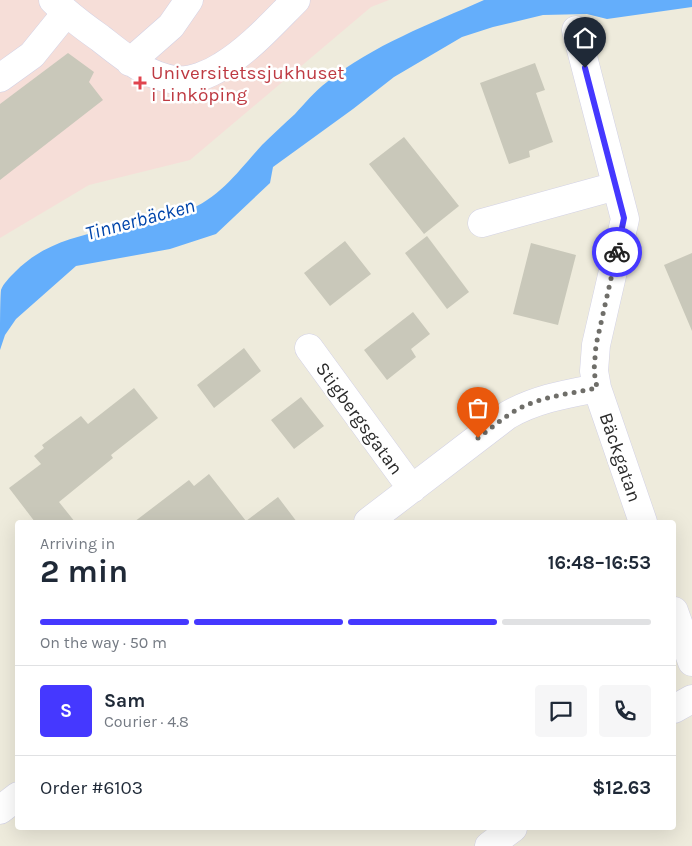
<!DOCTYPE html>
<html lang="en">
<head>
<meta charset="utf-8">
<style>
  :root { --surface:#fff; --page:#f6f6f7; --text:#1f2937; --muted:#747a83; --line:#e0e1e3; --accent:#4538ff }
  body { margin:0; font-family:Karla,sans-serif; background:var(--page); color:var(--text); height:100vh; display:flex; flex-direction:column; font-size:19px; white-space:nowrap }
  * { box-sizing:border-box; margin:0 }
  p { font-size:16px; color:var(--muted) }
  .icon { flex:none; width:28px; height:28px; fill:none; stroke:currentColor; stroke-width:2; stroke-linecap:round; stroke-linejoin:round }
  .map { position:relative; flex:1; overflow:hidden }
  .sheet { position:absolute; left:15px; top:520px; width:661px; height:310px; display:flex; flex-direction:column; background:var(--surface); border-radius:5px; box-shadow:0 5px 20px #0002 }
  .sheet>* { flex:none }
  .pin { position:absolute; display:grid; place-items:center; width:42px; height:42px; color:#fff; margin:-51px -21px; border-radius:50% 50% 50% 0; rotate:-45deg; box-shadow:0 0 5px #0007 }
  .pin .icon { rotate:45deg }
  .courier { position:absolute; display:grid; place-items:center; width:50px; height:50px; margin:-25px; border:4px solid #4538ff; border-radius:50%; background:#fff; color:#222; box-shadow:0 1px 6px #0007 }
  .overview em { font-style:normal; font-weight:700 }
  .overview div { display:flex; flex-direction:column-reverse }
  .overview { display:flex; align-items:center; justify-content:space-between; height:85px; padding:0 25px }
  h1 { font-size:32px; font-weight:700; line-height:38px }
  .bar { display:grid; grid-template-columns:repeat(4,1fr); gap:8px 5px; align-content:center; height:60px; padding:0 25px }
  .bar i { height:6px; border-radius:4px; background:var(--line) }
  .bar .on { background:var(--accent) }
  .bar p { grid-column:span 4 }
  .line { display:flex; align-items:center; gap:12px; padding:0 25px; border-top:1px solid var(--line) }
  .line div { flex:1 }
  .round { display:grid; place-items:center; flex:none; width:52px; height:52px; border-radius:5px; background:var(--page) }
  .map>svg:first-child { display:block }
</style>
</head>
<body>
<div class="map">
<svg width="692" height="846" viewBox="0 0 692 846">
  <rect width="100%" height="100%" fill="#eeebdc"/>
  <path fill="#f6ded8" d="M0,0h389l-18,7 -181,153 -101,25 -89,53z"/>
  <path fill="#64aefb" d="M484,0h208v7l-85,12 -20,-5 -44,1 -50,12 -31,10 -68,40 -41,32 -80,58 -3,16 -54,51 -46,15 -94,17 -60,53 -11,16 -5,15c0,-10 0,-53 1,-60 2,-6 9,-13 14,-18 46,-47 114,-39 171,-61 34,-13 53,-41 76,-66 11,-11 22,-21 33,-31 10,-11 20,-23 32,-32 46,-37 103,-58 157,-82z"/>
  <path fill="#c9c8ba" d="M68,53l26,19 -5,10 14,18 -103,80v-76z
    M535,63l10,27 -9,3 17,49 -24,9 1,6 -21,7 -29,-81z
    M404,137l55,69 -35,28 -55,-70z
    M427,236l42,56 -22,17 -42,-56z
    M345,241l26,33 -41,32 -26,-33z
    M531,243l45,12 -18,70 -45,-11z
    M692,253v78l-28,-66z
    M413,312l17,22 -19,15 5,8 -29,23 -23,-30z
    M244,348l17,23 -47,37 -17,-23z
    M134,388l24,30 -47,37 2,3 -54,44 16,20h-40l-26,-34 32,-24 -7,-8 10,-8 -2,-3 39,-29 7,8z
    M301,397l23,29 -30,23 -23,-29z
    M209,474l37,47 32,-24 19,25h-163l55,-42 5,6z"/>
  <g fill="none" stroke-linecap="round" stroke-linejoin="round">
    <defs>
      <path id="minor" d="M53,0c14,14 30,26 47,38 23,18 46,38 75,42 15,2 35,-6 47,-14 28,-17 51,-43 74,-66
        M576,30l49,189 -29,126 -2,26 3,17 46,134
        M130,62l41,-36 18,-26
        M0,78l32,-23 34,-42
        M482,223l134,-37
        M309,348l103,141
        M368,522l140,-107c28,-16 58,-21 89,-27
        M674,611l18,51
        M674,709l18,-10
        M0,810l18,-14
        M489,846l24,-18"/>
    </defs>
    <use href="#minor" stroke="#d2d1e5" stroke-width="29"/>
    <use href="#minor" stroke="#fff" stroke-width="28"/>
  </g>
  <g fill="none" stroke-linecap="round" stroke-linejoin="round">
    <path stroke="#6f6e69" stroke-width="5" stroke-dasharray="0 9" d="M478,438c15,-11 29,-24 46,-32 23,-10 49,-13 73,-18l-3,-17 2,-26 21,-93"/>
    <path stroke="#4538ff" stroke-width="6" d="M585,68l39,150 -7,34"/>
  </g>
  <path fill="#e0444e" stroke="#fff" stroke-width="2" d="M137.5 75.5h5v5h5v5h-5v5h-5v-5h-5v-5h5z"/>
  <g text-anchor="middle" stroke-width="5" stroke-linejoin="round" paint-order="stroke">
    <g font-size="19" fill="#be3a42" stroke="#fff" text-anchor="start">
      <text x="151" y="79">Universitetssjukhuset<tspan x="151" dy="22">i Linköping</tspan></text>
    </g>
    <g font-size="19" fill="#2b2b2b" stroke="#fff">
      <text transform="translate(360 418) rotate(54)" y="7">Stigbergsgatan</text>
      <text transform="translate(621 457) rotate(71)" y="7">Bäckgatan</text>
    </g>
    <g font-size="20" font-style="italic" fill="#0045aa" stroke="#fff">
      <text transform="translate(140 219) rotate(-15)" y="7">Tinnerbäcken</text>
    </g>
  </g>
</svg>
<div class="pin" style="left:478px;top:438px;background:#ea580c"><svg class="icon" aria-label="bag" viewBox="0 0 24 24"><path d="M5 8h14l-1 12H6zM9 8a3 3 0 0 1 6 0"/></svg></div>
<div class="pin" style="left:585px;top:68px;background:#1f2937"><svg class="icon" aria-label="home" viewBox="0 0 24 24"><path d="M3 11l9-7 9 7M6 9v11h12V9"/></svg></div>
<div class="courier" style="left:617px;top:252px"><svg class="icon" aria-label="bike" viewBox="0 0 24 24"><circle cx="6" cy="16" r="4"/><circle cx="18" cy="16" r="4"/><path d="M6 16l4-8h5l3 8M10 8l3 8H6M13 5h3"/></svg></div>
<section class="sheet">
<div class="overview"><div><h1>2 min</h1><p>Arriving in</p></div><em>16:48–16:53</em></div>
<div class="bar"><i class="on"></i><i class="on"></i><i class="on"></i><i></i><p>On the way · 50 m</p></div>
<div class="line" style="height:90px"><b class="round" style="background:var(--accent);color:#fff">S</b><div><b>Sam</b><p>Courier · 4.8</p></div><a class="round"><svg class="icon" aria-label="chat" viewBox="0 0 24 24"><path d="M4 5h16v11H9l-5 4z"/></svg></a><a class="round"><svg class="icon" aria-label="phone" viewBox="0 0 24 24"><path d="M5 4h4l2 5-3 2q2 4 5 5l2-3 5 2v4C11 20 4 13 5 4z"/></svg></a></div>
<div class="line" style="height:65px"><div>Order #6103</div><b>$12.63</b></div>
</section>
</div>
</body>
</html>
